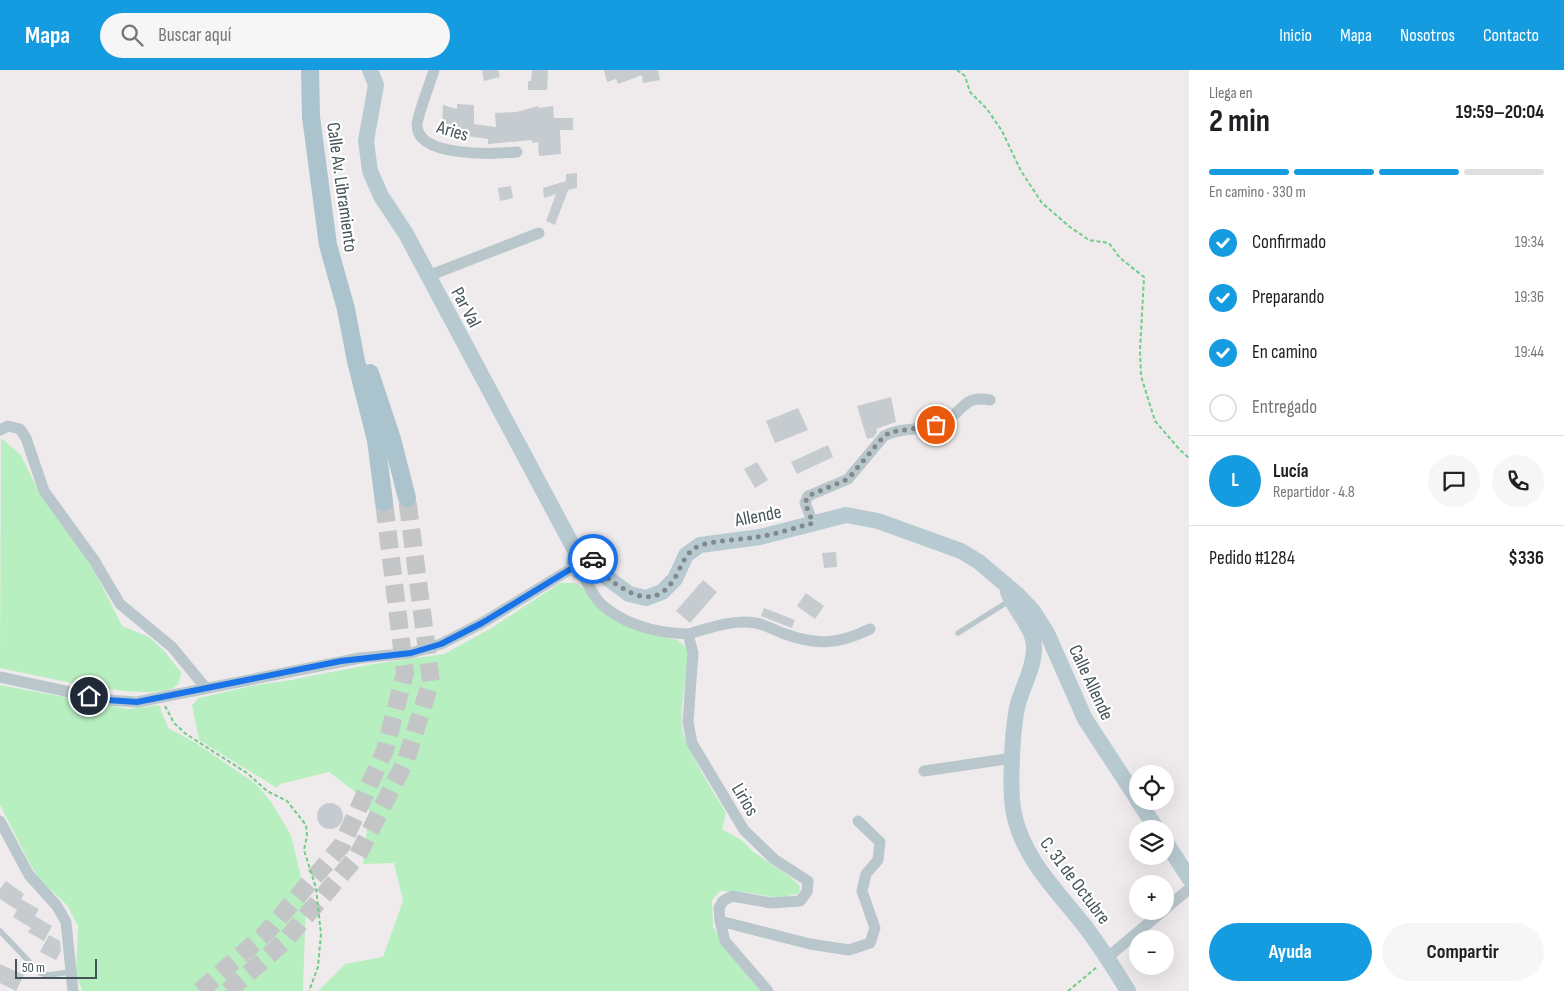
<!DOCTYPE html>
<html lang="es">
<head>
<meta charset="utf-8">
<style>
  :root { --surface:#fff; --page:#f6f6f6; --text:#202124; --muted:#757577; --line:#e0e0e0; --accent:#159bdf }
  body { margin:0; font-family:"Sofia Sans Condensed",sans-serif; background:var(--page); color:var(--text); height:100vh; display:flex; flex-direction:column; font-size:19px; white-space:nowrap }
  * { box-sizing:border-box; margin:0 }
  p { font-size:16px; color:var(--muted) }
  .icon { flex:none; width:28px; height:28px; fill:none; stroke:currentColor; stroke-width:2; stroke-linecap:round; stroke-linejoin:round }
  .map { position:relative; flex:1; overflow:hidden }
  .side { display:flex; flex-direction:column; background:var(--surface); width:375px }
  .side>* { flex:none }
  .controls { position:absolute; left:1129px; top:695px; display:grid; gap:10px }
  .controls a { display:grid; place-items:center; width:45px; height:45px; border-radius:50%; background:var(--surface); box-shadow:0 5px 20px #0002; font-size:25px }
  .scale { position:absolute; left:15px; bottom:12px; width:82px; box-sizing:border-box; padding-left:5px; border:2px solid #445459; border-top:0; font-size:14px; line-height:18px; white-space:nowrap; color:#445459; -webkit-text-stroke:4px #fff; paint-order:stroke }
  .pin { position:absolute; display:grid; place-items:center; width:42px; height:42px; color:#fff; margin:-21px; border:2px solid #fff; border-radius:50%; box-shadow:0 1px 5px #0007 }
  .courier { position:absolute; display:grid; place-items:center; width:50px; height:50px; margin:-25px; border:4px solid #1a73e8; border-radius:50%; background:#fff; color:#222; box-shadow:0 1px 6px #0007 }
  .overview em { font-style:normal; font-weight:700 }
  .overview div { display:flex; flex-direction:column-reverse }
  .overview { display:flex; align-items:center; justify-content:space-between; height:85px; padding:0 20px }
  h1 { font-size:32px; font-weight:700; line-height:38px }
  .bar { display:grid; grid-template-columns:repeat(4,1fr); gap:8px 5px; align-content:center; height:60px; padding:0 20px }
  .bar i { height:6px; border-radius:4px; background:var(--line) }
  .bar .active { background:var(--accent) }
  .bar p { grid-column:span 4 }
  .line { display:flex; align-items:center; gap:12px; padding:0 20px; border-top:1px solid var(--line) }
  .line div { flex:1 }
  .round { display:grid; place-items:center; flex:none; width:52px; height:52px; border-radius:26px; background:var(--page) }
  ol { padding:0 20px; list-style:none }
  li { display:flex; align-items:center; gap:15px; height:55px }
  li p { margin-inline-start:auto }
  li .icon { padding:5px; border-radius:50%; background:var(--accent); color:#fff; stroke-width:4 }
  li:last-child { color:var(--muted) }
  li i { width:28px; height:28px; border:2px solid var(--line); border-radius:50% }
  .button { display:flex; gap:10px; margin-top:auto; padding:10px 20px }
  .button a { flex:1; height:58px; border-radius:30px; background:var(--accent); color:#fff; font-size:20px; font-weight:700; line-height:58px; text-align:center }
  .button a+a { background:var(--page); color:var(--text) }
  header { display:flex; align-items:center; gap:30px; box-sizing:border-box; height:70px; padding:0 25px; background:var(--accent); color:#fff }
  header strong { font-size:24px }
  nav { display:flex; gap:28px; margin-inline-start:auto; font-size:18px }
  .search { width:350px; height:45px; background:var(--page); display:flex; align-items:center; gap:12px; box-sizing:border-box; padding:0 18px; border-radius:28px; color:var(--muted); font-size:19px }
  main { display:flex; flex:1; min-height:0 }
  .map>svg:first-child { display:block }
</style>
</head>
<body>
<header>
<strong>Mapa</strong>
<div class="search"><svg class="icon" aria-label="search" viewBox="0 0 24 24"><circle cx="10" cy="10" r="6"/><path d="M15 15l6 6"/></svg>Buscar aquí</div>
<nav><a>Inicio</a><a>Mapa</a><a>Nosotros</a><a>Contacto</a></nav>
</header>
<main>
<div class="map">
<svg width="1189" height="921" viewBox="0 0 1189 921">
  <rect width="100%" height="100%" fill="#efebec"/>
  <path fill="#b7efc0" d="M1,368l20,17 17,35 48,64 36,72 27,11 15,14 17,21c-1,7 -1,13 -8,16 -32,14 -136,-13 -173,-20z
    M560,513h15l73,51 30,6 11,11c-2,26 -9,51 -7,77 1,16 34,68 44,85l-4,16 21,12 9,10 37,25 11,10 -1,7 -18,5 -37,-6 -24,-1 -8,9 1,27 23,35 26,29h-444l27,-27 38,-7 20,-56 -9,-38 -31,1 6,-54 -16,-20 -24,-18 -49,12 -3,4 -78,-48 -7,-35 7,-7 52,-12 40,-6 82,-16 71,-10 46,-25z
    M0,615l128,24 31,-4 9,23 28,15 60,41 15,18 20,33 15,63 -3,93h-221l-6,-18 2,-47 -11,-21 -27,-25 -10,-16 -30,-59z"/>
  <path fill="#c5cbcf" d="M482,0h16l2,7 -16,4z
    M532,0h16l-1,20h-19v-9h3z
    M604,0h54l2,10 -17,3 -1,-8 -24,9 -2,-5 -9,3z
    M457,34l17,1v19l22,3 -1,-14 22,-1 21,-6 1,2 14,-2 1,12h19v12h-13l1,24 -22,2 -1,-14 -6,1v-3l-44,4v-5l-21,-3v-1l-25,-1 1,-29 14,4z
    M577,103v15l-9,2 -13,35 -9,-4 10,-27 -12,4 -1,-10 23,-7v-7z
    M511,116l2,12 -13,3 -2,-13z
    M891,327l5,25 -20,7 1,3 -3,5 -7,2 -10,-33z
    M798,338l10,22 -33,13 -9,-22z
    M828,375l5,12 -36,17 -6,-12z
    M757,392l11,18 -13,8 -11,-19z
    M836,482l1,15 -13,1 -2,-15z
    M703,510l14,12 -27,31 -14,-12z
    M806,523l18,13 -9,13 -18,-13z
    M764,538l31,12 -3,8 -31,-12z
    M317 746a13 13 0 1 1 26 0a13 13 0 1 1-26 0Z
    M6,811l18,13 -3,5 18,10 -4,7 17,10 -8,15 -16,-9 3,-4 -18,-11 4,-7 -17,-11v-10z
    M49,865l11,6 1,10 -5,9 -16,-8z
    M0,894l24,11 -8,16 -16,-8z"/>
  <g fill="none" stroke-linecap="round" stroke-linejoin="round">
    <path stroke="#c4c5c7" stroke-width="18" stroke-dasharray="18 9" stroke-linecap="butt" d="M200,921l67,-59 75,-87 43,-95 20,-77 -21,-171
      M228,921l56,-49 74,-87 48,-95 25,-79 -24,-183"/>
    <path stroke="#6fcd89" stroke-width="2" stroke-dasharray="4 2.5" stroke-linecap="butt" d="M957,0l8,6 5,16 17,17 15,22 19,40 21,32 28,24 19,13 20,3 11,15 24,19 -4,74 1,25 14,45 25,29 9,8
      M165,636l9,17 12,11 61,39 20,18 20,10 19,24 1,11 -3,14 12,38 5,46 -3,33 -9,24
      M1068,921l29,-24"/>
    <path stroke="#b9c7cc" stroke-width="5.5" d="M958,563l51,-32
      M0,861l40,42 8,2 22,-3"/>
    <path stroke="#b9c7cc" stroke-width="11" d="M434,0c-3,11 -17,46 -17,55 0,33 78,29 100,27
      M428,206l111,-43
      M0,360l8,-4 12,3 6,9 18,53 50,69 26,44 52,43 33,40
      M813,453l-8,-20 3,-7 40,-17 36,-43c18,-10 42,-4 60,-14 20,-11 19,-27 46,-22
      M581,503c6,9 12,22 19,30 24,22 56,30 88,31l5,19 -5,69 4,21 52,87 30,29 34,22 -1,11 -7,9 -29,2 -39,-7 -9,5 -4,7 1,13 5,20 43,50
      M688,564c22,-6 45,-15 68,-11 10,2 20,8 29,11 33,12 54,10 85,-5
      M0,607l107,23 30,2 223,-44 51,-5 30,-9 41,-21 92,-56
      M924,701l89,-13
      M0,751l29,54 28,31 9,16 7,69
      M1165,839l24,-20
      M720,851l90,23 39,6 21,-7 5,-15 -13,-37 4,-17 12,-14 2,-18 -22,-21
      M1108,887l55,-46"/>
    <path stroke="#b8cad1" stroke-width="16" d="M370,0l6,15 -10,56 4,30 11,25 25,38 171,320
      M574 493a10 10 0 1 1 20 0a10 10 0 1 1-20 0Z
      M593,497l36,27 17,4 16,-6 13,-13 11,-24 14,-10 60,-8 86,-22 32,6 83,30 18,11 39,33 15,16 14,22 38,86 53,81
      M1008,522c6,18 25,34 26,54 1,19 -11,40 -16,58 -6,24 -9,87 -4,110 9,44 43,77 70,111 16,21 30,43 44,66
      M1138,731l19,28
      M1165,771l24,37"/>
    <path stroke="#aac3cc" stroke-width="18" d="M310,0l1,47 17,128 18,64 10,52 20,79 8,62
      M370,303l22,66 15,59"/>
  </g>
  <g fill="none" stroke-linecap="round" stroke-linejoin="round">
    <path stroke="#80898c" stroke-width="5" stroke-dasharray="0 9" d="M593,489v8c30,22 62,53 86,3 5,-10 10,-21 22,-25 17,-5 38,-5 56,-8 19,-3 38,-9 56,-14l-8,-20 3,-7 40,-17 36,-43 7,-4 45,-7"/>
    <path stroke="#1a73e8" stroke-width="6" d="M89,626l18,4 30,2 204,-41 70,-8 30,-9 41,-21 92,-56 -1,-4 4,-9 9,-2 7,7"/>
  </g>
  <g text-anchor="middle" stroke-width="4.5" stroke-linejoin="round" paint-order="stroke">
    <g font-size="19" fill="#445459" stroke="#fff">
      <text transform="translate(453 60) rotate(16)" y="7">Aries</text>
      <text transform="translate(343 117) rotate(82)" y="7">Calle Av. Libramiento</text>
      <text transform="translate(467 237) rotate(62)" y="7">Par Val</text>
      <text transform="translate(758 445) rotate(-11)" y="7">Allende</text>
      <text transform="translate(1092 612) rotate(65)" y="7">Calle Allende</text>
      <text transform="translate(746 729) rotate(59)" y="7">Lirios</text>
      <text transform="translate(1076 810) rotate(53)" y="7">C. 31 de Octubre</text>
    </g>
  </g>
</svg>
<div class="controls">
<a><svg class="icon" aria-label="locate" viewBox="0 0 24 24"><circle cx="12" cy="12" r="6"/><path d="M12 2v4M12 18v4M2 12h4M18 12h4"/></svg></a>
<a><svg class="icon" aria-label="layers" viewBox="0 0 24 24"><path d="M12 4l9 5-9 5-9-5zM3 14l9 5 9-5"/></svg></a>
<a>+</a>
<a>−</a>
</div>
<div class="scale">50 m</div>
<div class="pin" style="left:936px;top:355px;background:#ea580c"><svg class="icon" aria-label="bag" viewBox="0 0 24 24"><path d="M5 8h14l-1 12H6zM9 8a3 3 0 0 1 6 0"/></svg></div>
<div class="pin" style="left:89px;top:626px;background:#1f2937"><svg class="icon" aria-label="home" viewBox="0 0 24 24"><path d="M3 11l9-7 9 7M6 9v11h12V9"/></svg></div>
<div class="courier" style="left:593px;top:489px"><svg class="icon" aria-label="car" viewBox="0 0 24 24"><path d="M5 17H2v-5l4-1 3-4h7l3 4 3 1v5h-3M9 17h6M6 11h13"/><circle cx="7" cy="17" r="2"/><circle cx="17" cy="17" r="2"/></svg></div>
</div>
<section class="side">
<div class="overview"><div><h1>2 min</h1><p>Llega en</p></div><em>19:59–20:04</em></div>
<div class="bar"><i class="active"></i><i class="active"></i><i class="active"></i><i></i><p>En camino · 330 m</p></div>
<ol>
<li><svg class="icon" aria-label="check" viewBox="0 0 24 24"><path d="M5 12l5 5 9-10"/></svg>Confirmado<p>19:34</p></li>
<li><svg class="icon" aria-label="check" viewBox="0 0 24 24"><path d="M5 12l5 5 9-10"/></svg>Preparando<p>19:36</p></li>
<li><svg class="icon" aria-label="check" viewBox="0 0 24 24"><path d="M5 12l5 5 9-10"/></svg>En camino<p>19:44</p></li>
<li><i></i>Entregado</li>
</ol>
<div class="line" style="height:90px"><b class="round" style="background:var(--accent);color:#fff">L</b><div><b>Lucía</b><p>Repartidor · 4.8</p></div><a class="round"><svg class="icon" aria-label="chat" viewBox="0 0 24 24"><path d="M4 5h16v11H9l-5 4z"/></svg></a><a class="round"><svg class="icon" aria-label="phone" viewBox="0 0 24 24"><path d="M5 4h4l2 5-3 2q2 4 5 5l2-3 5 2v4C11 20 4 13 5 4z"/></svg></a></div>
<div class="line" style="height:65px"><div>Pedido #1284</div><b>$336</b></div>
<div class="button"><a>Ayuda</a><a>Compartir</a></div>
</section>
</main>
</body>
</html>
